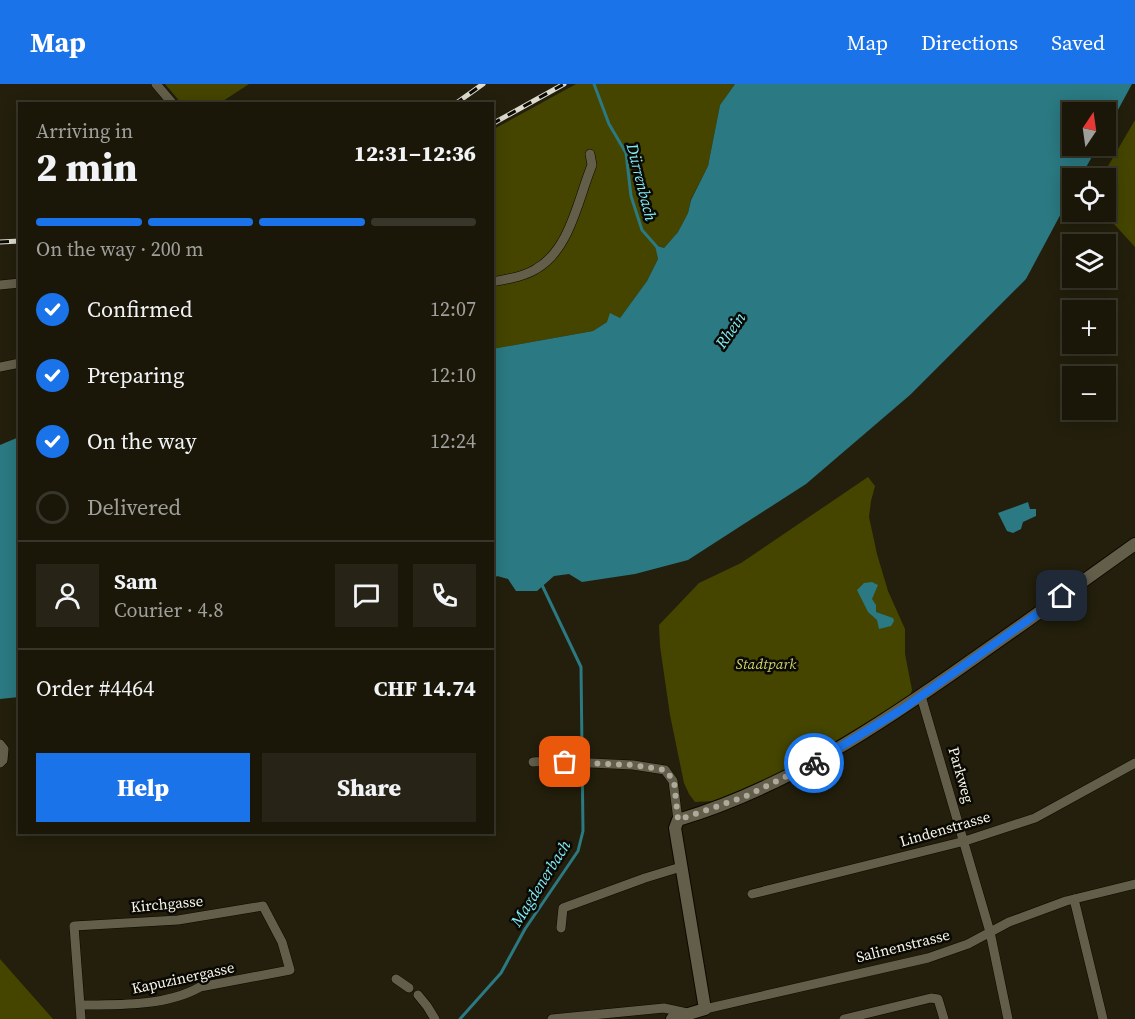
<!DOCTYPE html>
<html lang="en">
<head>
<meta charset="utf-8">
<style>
  :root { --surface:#1a1709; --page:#272417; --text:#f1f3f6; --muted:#9f9f9c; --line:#38362a; --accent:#1a73e8 }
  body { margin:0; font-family:"Source Serif 4",serif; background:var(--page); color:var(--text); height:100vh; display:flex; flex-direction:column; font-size:22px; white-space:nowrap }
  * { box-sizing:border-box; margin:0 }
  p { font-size:20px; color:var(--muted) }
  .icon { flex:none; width:33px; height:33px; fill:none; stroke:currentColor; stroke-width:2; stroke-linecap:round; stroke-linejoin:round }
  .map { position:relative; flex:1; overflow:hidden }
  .details { position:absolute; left:18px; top:18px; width:476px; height:732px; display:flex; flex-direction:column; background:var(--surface); border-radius:0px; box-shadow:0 3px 15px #0003,0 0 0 2px var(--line) }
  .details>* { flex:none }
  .needle { width:39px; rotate:13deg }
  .controls { position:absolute; left:1062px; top:18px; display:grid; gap:12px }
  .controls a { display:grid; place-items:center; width:54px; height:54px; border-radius:0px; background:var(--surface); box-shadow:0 3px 15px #0003,0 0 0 2px var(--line); font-size:30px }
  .pin { position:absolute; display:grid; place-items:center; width:51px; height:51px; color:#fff; margin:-26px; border-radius:12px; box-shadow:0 3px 9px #0006 }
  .courier { position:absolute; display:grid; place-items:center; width:60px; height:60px; margin:-30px; border:4px solid #1a73e8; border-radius:50%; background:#fff; color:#222; box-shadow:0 2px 8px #0007 }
  .head em { font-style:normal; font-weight:800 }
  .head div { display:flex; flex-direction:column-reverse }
  .head { display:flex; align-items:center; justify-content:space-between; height:102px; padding:0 18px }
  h1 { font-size:39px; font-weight:800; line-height:45px }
  .bar { display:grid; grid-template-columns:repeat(4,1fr); gap:9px 6px; align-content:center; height:72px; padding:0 18px }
  .bar i { height:8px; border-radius:4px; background:var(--line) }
  .bar .active { background:var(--accent) }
  .bar p { grid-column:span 4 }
  .line { display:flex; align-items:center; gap:15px; padding:0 18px; border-top:2px solid var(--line) }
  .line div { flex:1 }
  .round { display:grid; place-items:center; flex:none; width:63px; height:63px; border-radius:0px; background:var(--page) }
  ol { padding:0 18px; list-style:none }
  li { display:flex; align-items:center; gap:18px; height:66px }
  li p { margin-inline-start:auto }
  li .icon { padding:6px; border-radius:50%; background:var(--accent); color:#fff; stroke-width:4 }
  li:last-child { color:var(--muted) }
  li i { width:33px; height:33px; border:3px solid var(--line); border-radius:50% }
  .action { display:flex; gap:12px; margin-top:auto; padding:12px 18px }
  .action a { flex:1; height:69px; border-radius:0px; background:var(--accent); color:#fff; font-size:24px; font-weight:800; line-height:69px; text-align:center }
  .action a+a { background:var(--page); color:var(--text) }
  header { display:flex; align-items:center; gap:36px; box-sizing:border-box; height:84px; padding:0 30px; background:var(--accent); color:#fff }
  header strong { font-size:28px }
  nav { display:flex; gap:33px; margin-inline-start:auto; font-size:21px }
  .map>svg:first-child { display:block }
</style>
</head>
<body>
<header>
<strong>Map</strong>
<nav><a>Map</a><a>Directions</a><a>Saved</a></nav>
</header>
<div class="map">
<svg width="1135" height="935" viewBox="0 0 1135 935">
  <rect width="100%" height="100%" fill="#231f0c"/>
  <path fill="#454500" d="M165,0h84l-29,19 -38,1z
    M576,0h159l-15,21 -12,61 -17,33 -3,14 -10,19 -14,16 -8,-3 2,14 -11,22 -27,37 -13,4 -14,9 -101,18v-64l32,-13 -32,6v-148z
    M1135,36v127l-32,-35h3v-34h-5z
    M868,393l7,9 -4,15 -2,16 8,37 11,37 17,38v25l7,36 -2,6 -94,57 -67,39 -35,9 -19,1 -6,-8 -5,-11 -14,-68 -10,-69 -1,-21 40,-42 42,-20z
    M0,875l53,60h-53z"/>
  <path fill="#2b7982" d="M735,0h397l-26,48v-20h-34v34h26l-18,32h-8v15l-46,86 -116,116 -104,89 -118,76 -53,14 -53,8 -13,-8 -15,2 -17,15h-21l-8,-12 -11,-3 -5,5v-232l101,-18 14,-9 3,-9 10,5 27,-37 11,-22 -3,-14 9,3 14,-16 10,-19 3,-13 17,-34 12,-61z
    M19,353v260l-19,2v-254z
    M1028,418l2,7h6v7l-13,6 -2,7 -8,4 -6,-2 -9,-18z
    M872,498l6,3 -6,14 4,6v7l17,6 1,3 -3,5 -12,3 -2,-9 -9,-8 -11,-22 7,-7z"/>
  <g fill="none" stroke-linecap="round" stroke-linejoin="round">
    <path stroke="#2b7982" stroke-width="3" d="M594,0l15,40 17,29 5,43 11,34 15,17
      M460,935l41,-46 24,-44 53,-78 5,-20 -2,-164 -39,-82"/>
    <defs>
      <path id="minor" d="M156,0l17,20
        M492,198c15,-3 31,-5 44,-13 34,-19 42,-70 56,-104l-2,-11
        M0,201l20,-2
        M0,283l20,-4
        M921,612l69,236 18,87
        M0,660l4,5 -1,11 -3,3
        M533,678l15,-1 85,4 32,5 8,11 5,39
        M752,810l213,-53 70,-23 100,-55
        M1074,815l29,120
        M561,844l2,-20 82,-30 36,-11
        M396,895l13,9
        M418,911l9,11 8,13
        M705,925l223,-51 40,-14 41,-22 57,-21 69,-17
        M81,935l-7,-93 104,-6 85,-14 19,36 8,28 -90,17c-33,19 -82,18 -119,18
        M552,935l112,-11 23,5
        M844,935l87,-21 7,1 6,20"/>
      <path id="tertiary" d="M672,935l33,-10 -30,-181 3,-8c110,-33 205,-97 298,-163 53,-37 106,-75 159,-113"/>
    </defs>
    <use href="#minor" stroke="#0c0800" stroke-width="10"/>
    <use href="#tertiary" stroke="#0c0800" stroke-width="14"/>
    <use href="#minor" stroke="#635e4a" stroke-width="9"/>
    <use href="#tertiary" stroke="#635e4a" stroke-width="12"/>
    <defs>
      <path id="rail" d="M455,20l28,-20
        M492,40l72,-40
        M0,158l20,-1"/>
    </defs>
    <use href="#rail" stroke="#dddbce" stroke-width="5"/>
    <use href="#rail" stroke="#0a0903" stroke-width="3" stroke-dasharray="9" stroke-linecap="butt"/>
  </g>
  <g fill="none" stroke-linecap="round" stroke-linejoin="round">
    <path stroke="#adaa9c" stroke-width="6" stroke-dasharray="0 10.8" d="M565,678l68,3 32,5 9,11 4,39 66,-23 70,-34"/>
    <path stroke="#1a73e8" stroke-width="8" d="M814,679l90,-55 158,-112"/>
  </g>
  <g text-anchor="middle" stroke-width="5" stroke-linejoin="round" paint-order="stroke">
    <g font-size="15" font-style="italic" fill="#ced16d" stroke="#0a0903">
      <text x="766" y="585">Stadtpark</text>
    </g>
    <g font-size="15" fill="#f7f5e9" stroke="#0a0903">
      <text transform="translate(961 691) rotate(74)" y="5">Parkweg</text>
      <text transform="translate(945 745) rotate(-16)" y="5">Lindenstrasse</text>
      <text transform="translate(167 820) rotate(-5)" y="5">Kirchgasse</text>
      <text transform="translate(903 862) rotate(-14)" y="5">Salinenstrasse</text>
      <text transform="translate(183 894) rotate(-12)" y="5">Kapuzinergasse</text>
    </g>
    <g font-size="16" font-style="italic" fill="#82ecf9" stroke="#0a0903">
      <text transform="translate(642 98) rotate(76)" y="6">Dürrenbach</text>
      <text transform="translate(730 246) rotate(-55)" y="6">Rhein</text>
      <text transform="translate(540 799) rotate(-58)" y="6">Magdenerbach</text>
    </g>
  </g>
</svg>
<div class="controls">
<a><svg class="needle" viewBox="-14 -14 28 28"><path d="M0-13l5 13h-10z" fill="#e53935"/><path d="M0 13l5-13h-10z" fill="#9f9f9c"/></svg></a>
<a><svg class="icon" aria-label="locate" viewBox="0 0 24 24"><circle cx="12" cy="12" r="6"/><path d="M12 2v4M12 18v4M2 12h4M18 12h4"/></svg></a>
<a><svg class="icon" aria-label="layers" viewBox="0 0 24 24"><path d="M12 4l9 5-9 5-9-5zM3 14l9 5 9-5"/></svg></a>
<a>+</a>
<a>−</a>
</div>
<div class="pin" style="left:565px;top:678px;background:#ea580c"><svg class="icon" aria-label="bag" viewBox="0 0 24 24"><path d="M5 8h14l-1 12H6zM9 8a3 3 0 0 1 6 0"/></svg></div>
<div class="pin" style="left:1062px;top:512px;background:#1f2937"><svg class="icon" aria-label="home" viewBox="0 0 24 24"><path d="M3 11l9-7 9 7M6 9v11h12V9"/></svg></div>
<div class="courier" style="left:814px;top:679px"><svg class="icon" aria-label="bike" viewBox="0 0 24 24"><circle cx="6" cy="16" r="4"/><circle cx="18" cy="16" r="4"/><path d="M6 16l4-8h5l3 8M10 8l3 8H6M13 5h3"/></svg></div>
<section class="details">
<div class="head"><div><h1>2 min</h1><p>Arriving in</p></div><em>12:31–12:36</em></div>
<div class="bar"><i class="active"></i><i class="active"></i><i class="active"></i><i></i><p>On the way · 200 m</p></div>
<ol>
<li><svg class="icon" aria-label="check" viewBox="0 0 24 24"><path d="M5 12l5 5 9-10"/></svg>Confirmed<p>12:07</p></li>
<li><svg class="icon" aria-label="check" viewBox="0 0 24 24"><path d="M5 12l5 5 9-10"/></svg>Preparing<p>12:10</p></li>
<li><svg class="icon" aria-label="check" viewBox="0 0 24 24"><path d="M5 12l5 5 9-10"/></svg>On the way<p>12:24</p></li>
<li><i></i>Delivered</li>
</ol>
<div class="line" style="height:108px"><a class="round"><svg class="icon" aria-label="person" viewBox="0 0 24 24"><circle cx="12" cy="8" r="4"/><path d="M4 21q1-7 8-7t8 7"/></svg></a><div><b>Sam</b><p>Courier · 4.8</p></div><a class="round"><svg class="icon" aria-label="chat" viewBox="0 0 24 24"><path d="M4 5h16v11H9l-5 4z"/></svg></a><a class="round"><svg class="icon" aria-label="phone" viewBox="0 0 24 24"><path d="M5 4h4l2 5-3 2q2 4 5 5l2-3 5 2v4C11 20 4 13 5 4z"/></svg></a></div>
<div class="line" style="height:78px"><div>Order #4464</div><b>CHF 14.74</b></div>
<div class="action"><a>Help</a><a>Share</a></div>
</section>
</div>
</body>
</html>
